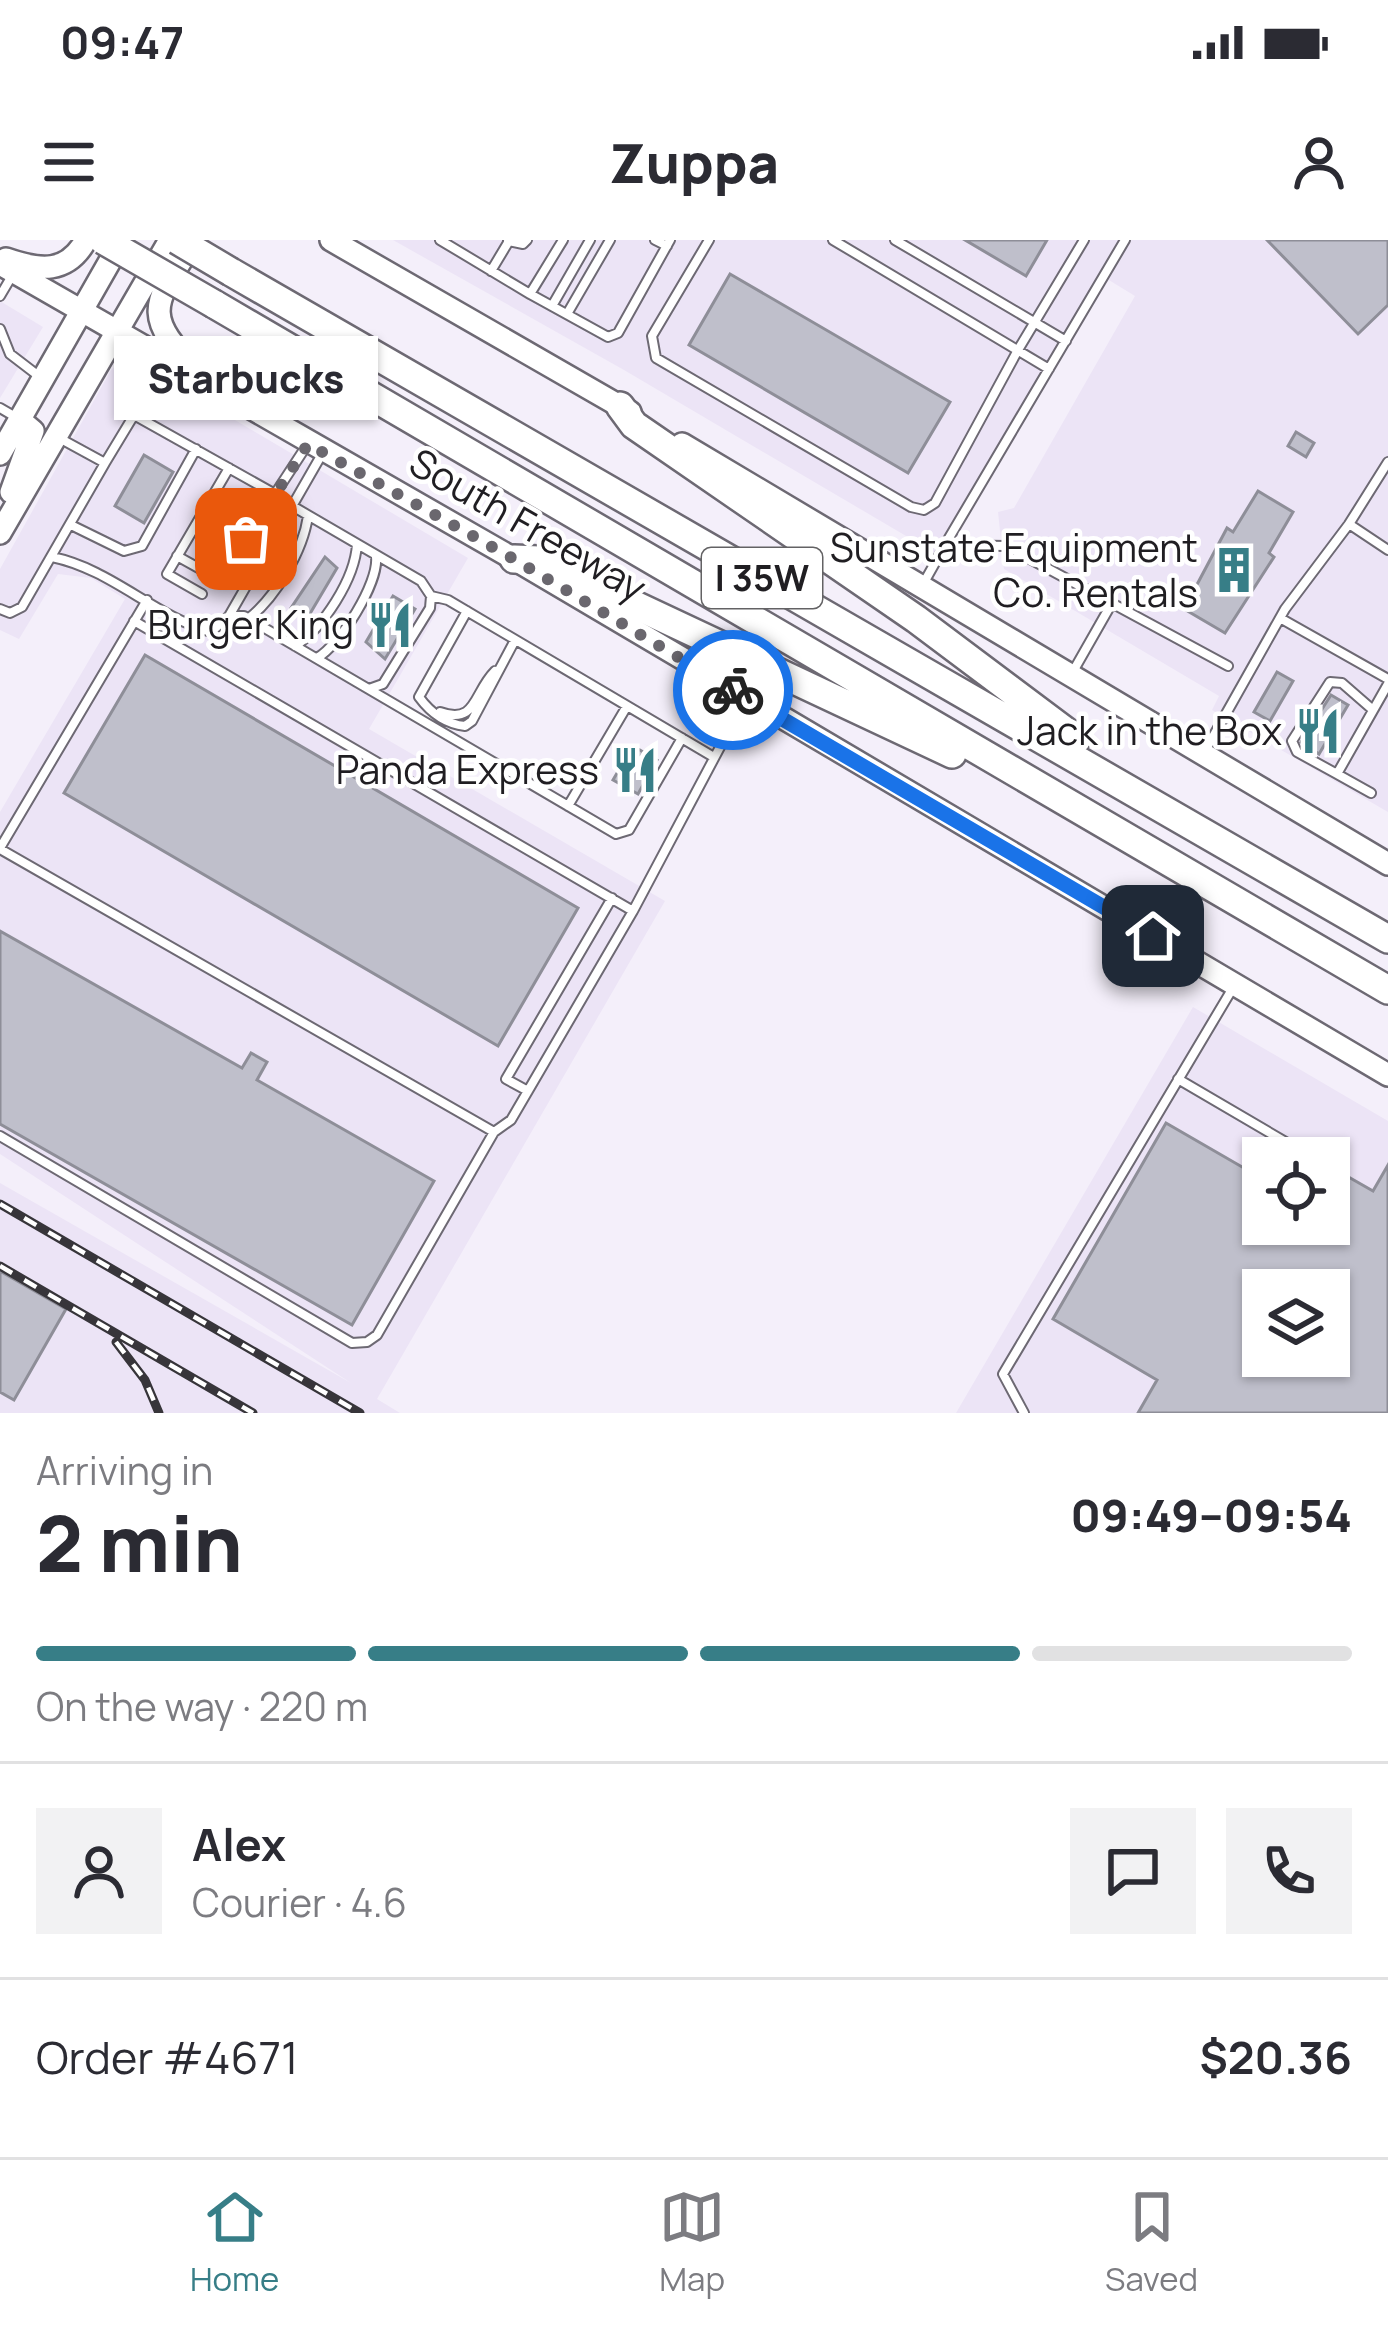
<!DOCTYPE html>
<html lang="en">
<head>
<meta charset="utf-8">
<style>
  :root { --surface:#fff; --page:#f2f2f3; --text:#2b2b33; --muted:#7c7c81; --line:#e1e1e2; --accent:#377e87 }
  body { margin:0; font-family:Manrope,sans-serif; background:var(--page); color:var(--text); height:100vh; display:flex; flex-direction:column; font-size:45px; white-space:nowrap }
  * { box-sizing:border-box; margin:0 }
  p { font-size:39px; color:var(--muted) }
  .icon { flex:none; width:66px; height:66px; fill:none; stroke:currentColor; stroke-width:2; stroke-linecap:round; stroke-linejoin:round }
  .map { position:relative; height:1173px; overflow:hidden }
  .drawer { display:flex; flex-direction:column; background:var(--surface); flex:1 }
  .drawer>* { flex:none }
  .controls { position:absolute; left:1242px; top:897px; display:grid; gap:24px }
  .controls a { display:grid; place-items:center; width:108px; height:108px; border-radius:0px; background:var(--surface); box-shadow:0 3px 9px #0004; font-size:60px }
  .pin { position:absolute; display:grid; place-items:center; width:102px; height:102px; color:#fff; margin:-51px; border-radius:24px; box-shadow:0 6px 18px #0006 }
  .courier { position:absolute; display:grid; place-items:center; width:120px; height:120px; margin:-60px; border:9px solid #1a73e8; border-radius:50%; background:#fff; color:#222; box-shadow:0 3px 15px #0007 }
  .bubble { position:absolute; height:84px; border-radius:0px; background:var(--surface); box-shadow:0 3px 9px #0004; font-size:39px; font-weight:800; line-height:84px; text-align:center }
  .head em { font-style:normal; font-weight:800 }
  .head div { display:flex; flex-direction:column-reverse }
  .head { display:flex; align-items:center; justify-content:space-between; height:204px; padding:0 36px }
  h1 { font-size:78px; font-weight:800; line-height:90px }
  .bar { display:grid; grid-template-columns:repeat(4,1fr); gap:18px 12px; align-content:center; height:144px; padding:0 36px }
  .bar i { height:15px; border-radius:9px; background:var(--line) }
  .bar .current { background:var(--accent) }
  .bar p { grid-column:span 4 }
  .line { display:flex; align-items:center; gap:30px; padding:0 36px; border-top:3px solid var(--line) }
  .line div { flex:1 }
  .round { display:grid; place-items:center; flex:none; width:126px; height:126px; border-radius:0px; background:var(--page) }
  .status { display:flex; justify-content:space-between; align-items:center; height:84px; padding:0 60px; background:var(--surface); direction:ltr }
  .status svg { height:33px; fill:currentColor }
  header { display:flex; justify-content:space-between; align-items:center; height:156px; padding:0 36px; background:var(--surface); font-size:54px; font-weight:800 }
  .menu { display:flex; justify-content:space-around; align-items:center; height:168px; border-top:3px solid var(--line); background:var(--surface); font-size:33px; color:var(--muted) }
  .menu a { display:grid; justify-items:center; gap:6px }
  .menu .current { color:var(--accent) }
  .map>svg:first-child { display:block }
</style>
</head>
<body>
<div class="status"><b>09:47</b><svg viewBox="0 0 49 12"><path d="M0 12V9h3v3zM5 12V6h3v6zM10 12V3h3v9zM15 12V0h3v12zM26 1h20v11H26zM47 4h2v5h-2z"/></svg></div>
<header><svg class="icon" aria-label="menu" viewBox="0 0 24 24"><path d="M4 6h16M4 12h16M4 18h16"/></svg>Zuppa<svg class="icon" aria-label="person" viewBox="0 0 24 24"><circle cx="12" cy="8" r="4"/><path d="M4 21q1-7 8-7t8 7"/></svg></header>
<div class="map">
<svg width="1388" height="1173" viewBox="0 0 1388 1173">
  <rect width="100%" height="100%" fill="#f4effa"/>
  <path fill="#ece4f6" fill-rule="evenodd" d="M393,0h995v572l-176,-102 7,-14 -215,-127 -6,-57 16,-4 121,-212 -36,-22 -164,279 -311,-183z
    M0,61l43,26 -43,71z
    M127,116l341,202 -99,171 296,172 -288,498 23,14h-400v-230l351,200 -351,-229v-342l125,-213 -34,-21 -33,-4 -39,65 -19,-9v-61l111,-199z
    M1193,767l195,114v292h-432zM1263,918h66v66h-66zM1263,1050h66v66h-66z"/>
  <path fill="#bfbfcb" stroke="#8e8e98" stroke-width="3" fill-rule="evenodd" d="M965,0h82l-21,36z
    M1267,0h121v65l-30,29z
    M730,34l220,128 -42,71 -219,-128z
    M1296,192l18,11 -8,14 -18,-11z
    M144,215l29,17 -29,51 -29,-17z
    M1258,251l35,21 -24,41 5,4 -49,76 -41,-24 43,-81 6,4z
    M234,266l17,10 -24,38 -16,-9z
    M325,317l12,11 -29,49 -17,-9z
    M393,356l22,13 -30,50 -19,-17z
    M145,415l433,253 -80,138 -434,-253z
    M1277,432l16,9 -23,40 -16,-9z
    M1331,455l17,10 -29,49 -18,-12z
    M633,506l24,14 -19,34 -25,-14z
    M0,691l242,137 9,-15 16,9 -10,18 177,101 -82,144 -352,-201z
    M1166,883l97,56v45h66v-21l16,-28 28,16 15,-26v248h-250l19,-33 -104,-61zM1263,1050h66v66h-66z
    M0,1031l66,38 -52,91 -14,-8z"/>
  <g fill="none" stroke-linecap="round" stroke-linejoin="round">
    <defs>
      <path id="lane" d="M440,0l90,54 33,-54
        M655,0l12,6
        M709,0l-57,96 4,22 255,149 13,3 11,-7 83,-153 66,-110
        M833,0l216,129
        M895,0l171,101
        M508,1l15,3 4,-4
        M491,31l18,-30
        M530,54l78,43 10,-4 52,-93
        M0,56l13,-22
        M552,66l38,-66
        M567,74l43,-74
        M0,89l10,25 30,23
        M0,168l19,11
        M61,199l44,24 29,-48 141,79 32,-49
        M294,267l127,74 10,15 17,4 264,156
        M1349,284l39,-62
        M71,285l53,26 18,-5 54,-97
        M946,303l179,-303
        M177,316l36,20 16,-9 46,-73
        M52,317c59,12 102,59 159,75l18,-16h15l372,218 13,-4 53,-92
        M922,346l23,-41 61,1 222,120
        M202,354l-35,-20 62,-106
        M0,369l10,4 12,-6 83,-144
        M467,371l-48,86c11,15 27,27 46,29l7,-5 43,-81
        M229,376l93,-162
        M1280,378l108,61
        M248,379c28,-22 55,-68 60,-103
        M134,381l499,290 -122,209 -17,12
        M295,406c28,-18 60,-67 62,-102
        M317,418c23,-13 62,-75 59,-101
        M1071,435l41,-72
        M369,449l14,-5 47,-76 1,-12
        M440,472c37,13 33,-19 55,-41
        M1205,511l80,-142 64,-85 39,26
        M1337,534l-40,-22 -5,-11 38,-59 12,1 31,27
        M1371,553l-34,-19 51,-90
        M568,566l59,-100
        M0,608l147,-248
        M0,609l494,283 -117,203 -10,7 -15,1 -352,-207
        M633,671l112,-211
        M1178,839l135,79
        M528,851l-22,-12 106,-181
        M1024,1173l-21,-39 231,-388"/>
      <path id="secondary" d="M194,0c-39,63 -55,74 4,131
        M331,0l299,172
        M6,19c34,12 61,15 80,-19
        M0,24l514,295 874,516
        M682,204l706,420
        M0,214l122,-214
        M11,252l22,-61 -13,-11
        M0,293l170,-293"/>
      <path id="highway" d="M231,32l1157,667
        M214,64l1174,686
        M620,166l14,19 282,194 160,120
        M514,319l25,1 413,194"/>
    </defs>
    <use href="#lane" stroke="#6d6973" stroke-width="12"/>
    <use href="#secondary" stroke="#6d6973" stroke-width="26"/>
    <use href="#highway" stroke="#6d6973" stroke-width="32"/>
    <use href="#lane" stroke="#fff" stroke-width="8"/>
    <use href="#secondary" stroke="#fff" stroke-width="21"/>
    <use href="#highway" stroke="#fff" stroke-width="27"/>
    <defs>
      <path id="rail" d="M0,964l360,209
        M0,1026l253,147
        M116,1102l29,38 14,33"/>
    </defs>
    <use href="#rail" stroke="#37353a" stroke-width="9"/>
    <use href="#rail" stroke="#fff" stroke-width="4.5" stroke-dasharray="14" stroke-linecap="butt"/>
    <defs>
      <path id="highway-bridge" d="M103,0l111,64
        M177,0l54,32"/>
    </defs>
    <use href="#highway-bridge" stroke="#6d6973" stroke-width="32" stroke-linecap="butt"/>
    <use href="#highway-bridge" stroke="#fff" stroke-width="27"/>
  </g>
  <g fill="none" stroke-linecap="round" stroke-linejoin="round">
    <path stroke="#6a676e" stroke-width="12" stroke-dasharray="0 21.6" d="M246,299l62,-95 206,115 219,131"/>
    <path stroke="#1a73e8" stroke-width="15" d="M733,450l420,246"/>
  </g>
  <defs>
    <symbol id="building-bare" viewBox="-9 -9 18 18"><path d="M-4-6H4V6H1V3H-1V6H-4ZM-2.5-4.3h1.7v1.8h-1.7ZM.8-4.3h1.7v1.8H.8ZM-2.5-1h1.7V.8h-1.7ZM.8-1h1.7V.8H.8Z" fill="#377e87" stroke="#fff" stroke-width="2.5" paint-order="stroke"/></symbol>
    <symbol id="restaurant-bare" viewBox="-9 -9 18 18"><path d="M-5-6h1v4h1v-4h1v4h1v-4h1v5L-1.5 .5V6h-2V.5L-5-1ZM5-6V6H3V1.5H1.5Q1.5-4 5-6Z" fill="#377e87" stroke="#fff" stroke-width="2.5" paint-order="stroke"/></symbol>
  </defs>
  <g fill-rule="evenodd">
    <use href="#building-bare" x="1201" y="297" width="66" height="66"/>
    <use href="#restaurant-bare" x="357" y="352" width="66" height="66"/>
    <use href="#restaurant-bare" x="1285" y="458" width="66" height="66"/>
    <use href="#restaurant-bare" x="602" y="497" width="66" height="66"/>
  </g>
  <g text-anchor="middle" stroke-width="9" stroke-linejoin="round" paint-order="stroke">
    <rect fill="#fff" stroke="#636264" stroke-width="3" x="702" y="308" width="120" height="60" rx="9"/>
    <g font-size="36" font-weight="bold" fill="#201e22">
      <text x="762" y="351">I 35W</text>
    </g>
    <g font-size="39" fill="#201e22" stroke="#fff">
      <text transform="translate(528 285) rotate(30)" y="14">South Freeway</text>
    </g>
    <g font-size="39" fill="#201e22" stroke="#fff" text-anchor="end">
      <text x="1198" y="322">Sunstate Equipment<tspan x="1198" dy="45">Co. Rentals</tspan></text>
      <text x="354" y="399">Burger King</text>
      <text x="1282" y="505">Jack in the Box</text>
      <text x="599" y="544">Panda Express</text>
    </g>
  </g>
</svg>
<div class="controls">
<a><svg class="icon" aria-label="locate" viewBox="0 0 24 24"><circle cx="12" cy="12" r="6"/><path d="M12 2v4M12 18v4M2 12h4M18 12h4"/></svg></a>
<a><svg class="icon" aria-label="layers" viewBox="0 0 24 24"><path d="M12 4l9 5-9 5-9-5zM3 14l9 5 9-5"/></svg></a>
</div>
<div class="pin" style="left:246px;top:299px;background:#ea580c"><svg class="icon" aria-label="bag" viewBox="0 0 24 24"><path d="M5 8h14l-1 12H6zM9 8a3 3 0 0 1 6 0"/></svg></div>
<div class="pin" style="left:1153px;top:696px;background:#1f2937"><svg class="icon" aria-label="home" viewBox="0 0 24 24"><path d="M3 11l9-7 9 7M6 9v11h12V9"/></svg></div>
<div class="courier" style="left:733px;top:450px"><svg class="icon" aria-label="bike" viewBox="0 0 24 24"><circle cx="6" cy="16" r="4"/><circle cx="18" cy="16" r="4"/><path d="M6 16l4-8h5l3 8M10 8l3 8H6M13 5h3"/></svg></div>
<div class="bubble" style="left:114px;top:96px;width:264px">Starbucks</div>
</div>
<section class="drawer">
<div class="head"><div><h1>2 min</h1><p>Arriving in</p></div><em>09:49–09:54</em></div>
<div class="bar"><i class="current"></i><i class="current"></i><i class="current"></i><i></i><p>On the way · 220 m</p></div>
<div class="line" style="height:216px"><a class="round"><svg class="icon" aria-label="person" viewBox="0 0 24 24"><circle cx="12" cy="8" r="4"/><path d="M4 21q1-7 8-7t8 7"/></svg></a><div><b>Alex</b><p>Courier · 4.6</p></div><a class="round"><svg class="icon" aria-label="chat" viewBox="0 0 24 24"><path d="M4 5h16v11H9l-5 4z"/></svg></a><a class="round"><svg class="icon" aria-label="phone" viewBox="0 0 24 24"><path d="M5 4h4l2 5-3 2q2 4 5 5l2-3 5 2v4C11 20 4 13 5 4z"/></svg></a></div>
<div class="line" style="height:156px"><div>Order #4671</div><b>$20.36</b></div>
</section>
<nav class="menu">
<a class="current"><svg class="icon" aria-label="home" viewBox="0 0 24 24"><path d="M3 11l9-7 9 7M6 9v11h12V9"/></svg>Home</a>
<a><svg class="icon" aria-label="map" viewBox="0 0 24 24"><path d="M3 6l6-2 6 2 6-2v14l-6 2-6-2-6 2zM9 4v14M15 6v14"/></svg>Map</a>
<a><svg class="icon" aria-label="saved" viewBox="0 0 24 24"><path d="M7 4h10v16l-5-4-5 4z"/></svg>Saved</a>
</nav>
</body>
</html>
